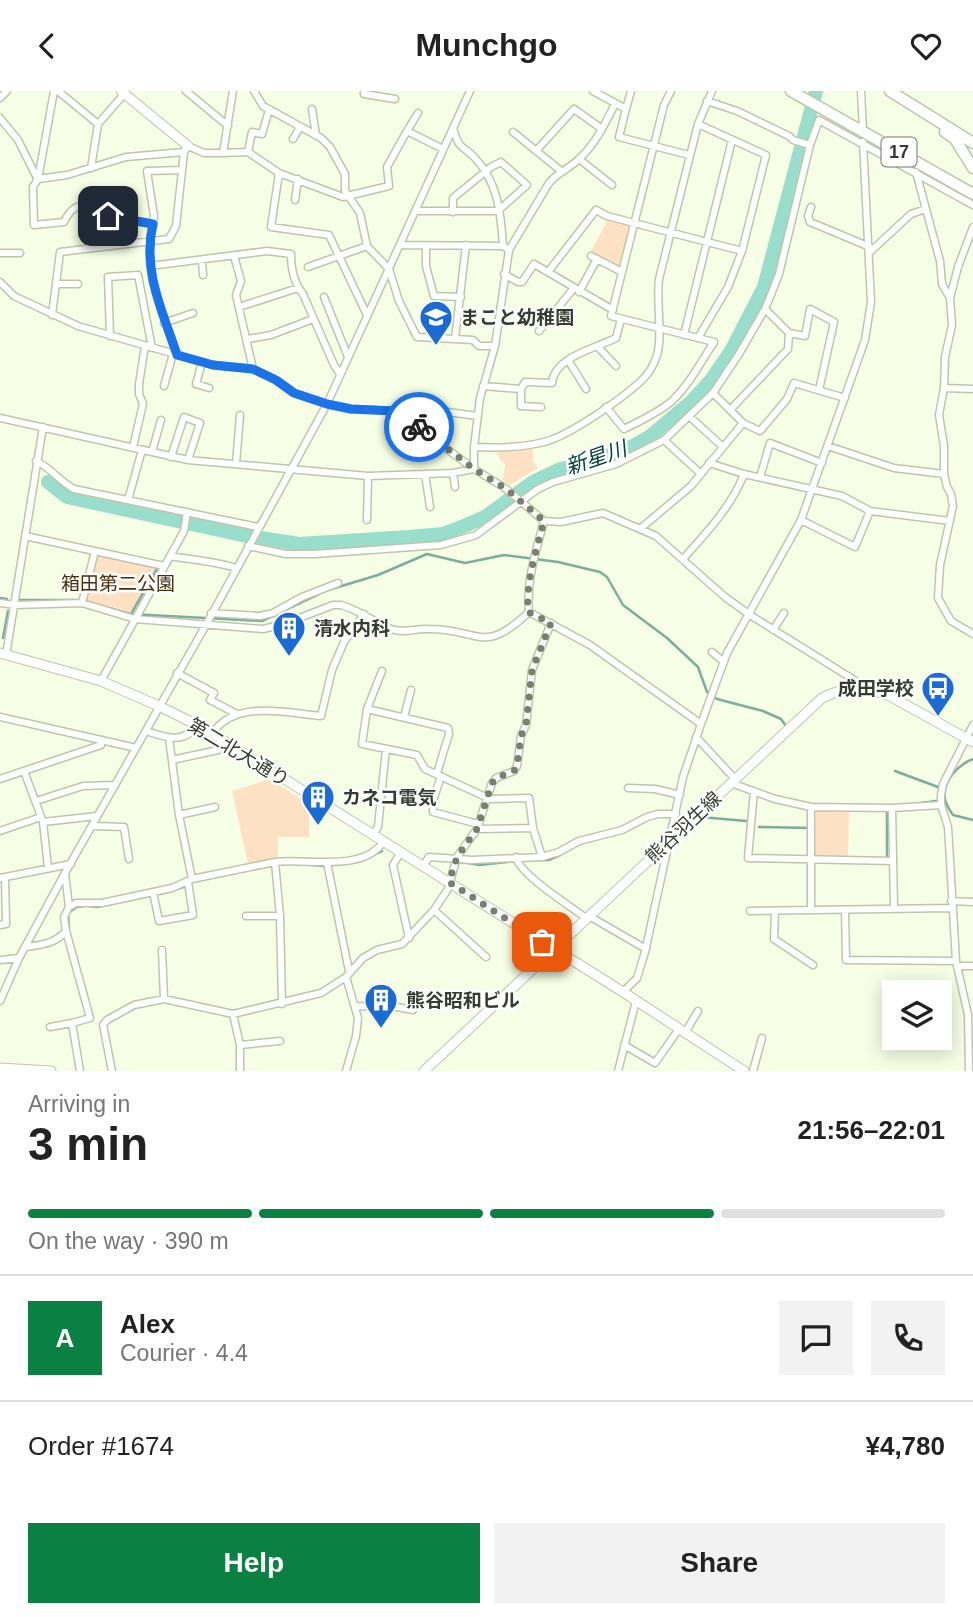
<!DOCTYPE html>
<html lang="en">
<head>
<meta charset="utf-8">
<style>
  :root { --surface:#fff; --page:#f2f2f2; --text:#222; --muted:#767676; --line:#e0e0e0; --accent:#0b8043 }
  body { margin:0; font-family:Helvetica,"Noto Sans JP",sans-serif; background:var(--page); color:var(--text); height:100vh; display:flex; flex-direction:column; font-size:26px; white-space:nowrap }
  * { box-sizing:border-box; margin:0 }
  p { font-size:23px; color:var(--muted) }
  .icon { flex:none; width:38px; height:38px; fill:none; stroke:currentColor; stroke-width:2; stroke-linecap:round; stroke-linejoin:round }
  .map { position:relative; height:980px; overflow:hidden }
  .side { display:flex; flex-direction:column; background:var(--surface); flex:1 }
  .side>* { flex:none }
  .buttons { position:absolute; left:882px; top:889px; display:grid; gap:14px }
  .buttons a { display:grid; place-items:center; width:70px; height:70px; border-radius:0px; background:var(--surface); box-shadow:0 4px 18px #0003; font-size:35px }
  .pin { position:absolute; display:grid; place-items:center; width:60px; height:60px; color:#fff; margin:-30px; border-radius:14px; box-shadow:0 4px 10px #0006 }
  .courier { position:absolute; display:grid; place-items:center; width:70px; height:70px; margin:-35px; border:5px solid #1a73e8; border-radius:50%; background:#fff; color:#222; box-shadow:0 2px 9px #0007 }
  .summary em { font-style:normal; font-weight:600 }
  .summary div { display:flex; flex-direction:column-reverse }
  .summary { display:flex; align-items:center; justify-content:space-between; height:119px; padding:0 28px }
  h1 { font-size:46px; font-weight:600; line-height:52px }
  .bar { display:grid; grid-template-columns:repeat(4,1fr); gap:10px 7px; align-content:center; height:84px; padding:0 28px }
  .bar i { height:9px; border-radius:5px; background:var(--line) }
  .bar .on { background:var(--accent) }
  .bar p { grid-column:span 4 }
  .line { display:flex; align-items:center; gap:18px; padding:0 28px; border-top:2px solid var(--line) }
  .line div { flex:1 }
  .round { display:grid; place-items:center; flex:none; width:74px; height:74px; border-radius:0px; background:var(--page) }
  .action { display:flex; gap:14px; margin-top:auto; padding:14px 28px }
  .action a { flex:1; height:80px; border-radius:0px; background:var(--accent); color:#fff; font-size:28px; font-weight:600; line-height:80px; text-align:center }
  .action a+a { background:var(--page); color:var(--text) }
  header { display:flex; justify-content:space-between; align-items:center; height:91px; padding:0 28px; background:var(--surface); font-size:32px; font-weight:600 }
  .map>svg:first-child { display:block }
</style>
</head>
<body>
<header><svg class="icon" aria-label="back" viewBox="0 0 24 24"><path d="M15 5l-7 7 7 7"/></svg>Munchgo<svg class="icon" aria-label="heart" viewBox="0 0 24 24"><path d="M12 20l-8-8c-3-5 5-10 8-4 3-6 11-1 8 4z"/></svg></header>
<div class="map">
<svg width="973" height="980" viewBox="0 0 973 980">
  <rect width="100%" height="100%" fill="#f6ffe5"/>
  <path fill="#fee1c2" d="M607,130l23,5 -11,43 -29,-16z
    M533,358v11l5,8 -28,17 -7,-5 2,-16 -5,-4 -2,-6 -5,-1z
    M96,462l61,13 -26,46 -45,-12z
    M270,688l39,25v33h-31v22l-30,5 -16,-73z
    M816,720h33l-1,46h-33z"/>
  <g fill="none" stroke-linecap="round" stroke-linejoin="round">
    <path stroke="#7cad9d" stroke-width="2.5" d="M325,500l53,-16 49,-21 38,9 39,-8 54,7 42,10 7,5 16,28 44,33 31,29 9,25 10,7 46,12 18,8 5,7
      M0,507l7,1
      M18,509h57
      M105,516l26,7 131,7 57,-27
      M131,523l26,-45
      M3,547l5,-27
      M973,668c-15,6 -31,22 -28,40 1,5 5,12 8,16l20,5
      M895,680l43,16
      M913,713l23,-3
      M887,722v43
      M701,726l45,4
      M759,736l51,1
      M373,764l9,-4
      M533,769h16l11,-5
      M462,771l17,3 28,-3
      M305,773l18,2
      M160,803l27,-8
      M89,815l8,1 37,-8
      M69,837l-1,-15 9,-6 6,-1"/>
    <path stroke="#9dc" stroke-width="14" d="M48,391l19,15 175,38 57,9 110,-7 34,-3 21,-8 21,-9 48,-35 27,-13 31,-6 42,-17 16,-9 43,-36 19,-21 20,-29 33,-64 52,-196"/>
    <defs>
      <path id="street" d="M54,0l-16,88 -5,8 1,38 30,-3c4,-8 9,-16 19,-16l3,6 67,12c-12,47 10,88 24,131
        M58,0l40,33 27,-31
        M186,0l42,35
        M254,0l9,15 58,32 9,9 15,27v17l15,22 7,33 22,23 10,32 18,36 38,2 11,-94
        M364,0v3l31,5
        M593,0l33,18 -7,28 70,18
        M861,0l2,40
        M0,7l7,-7
        M707,10l30,10 52,25 4,4 17,5
        M312,18l4,26
        M626,18l5,-18
        M0,27l18,22 19,38
        M698,33l68,31 -24,96 -14,36 -30,51
        M453,37c7,24 8,15 22,30 23,24 26,56 28,88
        M407,40l11,-18
        M513,41l48,39
        M293,48l7,-12
        M536,60l38,-42 28,20
        M248,61l4,-20 10,2 7,-24
        M223,62l25,-1 31,21 64,24 46,-11 -2,-19 20,-36 36,18
        M579,68l33,26
        M91,77l7,-44
        M916,81l24,89 2,23 8,14
        M279,82l-8,54 58,8 38,80
        M38,88l29,-4 59,-18 58,-5
        M295,109l3,-21
        M811,116l-3,9 2,6 60,25
        M415,120h83l29,-26 -26,-23 -10,5 -38,31v14
        M86,121l3,36
        M153,133l1,-8 -7,-45 34,-1
        M973,136l-15,40 -8,31 2,27 -7,32 -1,31 -5,27 5,31v28l3,13 4,7 2,12 -13,59 -2,33 13,23 22,13
        M400,154l103,1 3,2
        M426,155v20l8,30 27,1
        M870,161l41,-38 15,-5
        M0,162h20
        M234,165l7,25 -5,14 17,74
        M591,165l31,16
        M202,169l1,15
        M150,175l117,-15 24,3c0,14 3,29 12,40l31,71 6,9
        M308,176l59,-21
        M548,181l48,-62 11,6 135,35
        M504,183l14,8h4l12,-18 79,46
        M0,191l14,14 64,30 135,39 40,4 23,11 18,13 33,11 24,5 44,2 10,3 27,24 42,31 31,19 39,33 17,1 42,-9 53,23 69,61 25,18 106,66 8,7
        M56,193h22
        M579,201l18,-33
        M324,206l24,60
        M239,216l59,-19
        M765,218l24,24 16,3 5,-27 24,13 -15,68
        M52,224l8,-63 109,-13 7,-13 8,-74 4,-6 16,7h19l10,-62
        M164,232l29,-10
        M539,240l35,-43
        M684,244l48,-195
        M110,245l-2,-59 30,-2 14,73
        M248,248l23,-4 42,-16
        M455,248l18,1 6,6h16
        M598,256l18,19
        M568,269l18,29
        M202,271l-6,22 13,4
        M164,295l9,-32
        M483,295l38,3 4,-7 27,1c2,-26 44,-35 64,-45l5,-19
        M944,297l29,1
        M521,298v17l20,1
        M606,316l18,22c16,-8 34,-16 48,-28 17,-16 29,-39 42,-59l-103,-26 53,-211 7,-14
        M731,318l57,-60 1,-16
        M439,320l39,5
        M690,326l33,30
        M0,327l188,42 180,16 85,-3 21,-4
        M743,332l17,8 27,-32 7,-16 51,15
        M664,349l37,34
        M828,355l66,22 50,6
        M133,356l10,-43 -4,-10v-10l6,-38
        M474,356c23,1 47,1 70,-5 25,-6 76,-42 96,-60 8,-7 14,-17 17,-27 6,-19 -1,-54 2,-76l39,-155 14,-33
        M152,361l9,-32
        M171,366l13,-40 16,6 -12,37
        M36,370c15,7 23,20 38,28l184,38
        M709,372l35,11 98,22 28,15 80,10
        M236,373l4,-49
        M474,378v-22l6,-49 15,-52 14,-96 40,-67c9,-11 20,-14 30,-24 16,-14 27,-37 36,-55
        M453,382l2,14
        M425,383l5,33
        M760,386l10,-34 52,20
        M128,409l14,-50
        M367,429l1,-44
        M801,429l54,27 15,-36
        M544,430c-8,30 -18,60 -15,91l61,33 111,79
        M640,438l51,-43 52,-63 -30,-30
        M25,445l139,30
        M248,455l38,8h29l126,-9 35,-10 62,-46 15,-7 63,-18 48,-24 49,-47 26,-39 26,-45 7,-17 7,-18 31,-129 9,-25 154,85
        M170,465c22,4 44,5 66,12
        M683,468c23,-26 49,-53 61,-85
        M0,512l15,2 67,-2 53,16 128,10 21,-5 49,-19h8c18,5 33,17 50,24 14,5 24,-1 38,0 51,0 54,27 100,-17
        M82,512l13,-52
        M211,522l49,3 13,-3 29,-16 36,-14
        M773,539l11,-17
        M712,561l12,10
        M6,564l37,-228
        M177,582l37,20 -4,7 27,14
        M101,590l83,-150 3,-19
        M367,618l15,-38
        M0,626l136,31
        M404,626l7,-27
        M146,640c19,6 38,14 51,-6
        M212,643c22,-35 75,-21 109,-18l11,-46 12,-28 20,-28
        M696,646l39,42
        M169,647l10,77 13,64
        M172,669l46,-10 6,-9
        M24,680l19,51 5,46
        M437,682l12,-39 -1,-6 -81,-19 -5,35 55,11 8,14 65,30 39,-1 4,30 9,29
        M441,685l-8,25v11l45,12
        M0,688l101,-34 1,-5
        M731,692l44,16 36,8 81,1 49,-3
        M628,697l27,1 25,6
        M754,700l-6,67 144,3
        M36,710l47,-15 31,-1
        M892,717l2,101
        M179,724l36,-8
        M43,731l54,-6
        M93,735l31,1 5,32
        M477,738l56,-1
        M0,740l41,-14
        M373,743l5,-7 8,-78
        M401,761l-8,13 16,73
        M516,766c3,17 54,49 70,61
        M275,771l5,54 2,88
        M327,772l22,108
        M423,775l6,-9 43,3 70,-3 17,-5 20,-11 43,-11 25,-13 11,-3h18
        M65,782l4,34 -5,10 2,14 24,87 -18,5 8,48
        M0,787l71,-14
        M153,801l6,29 34,-6 -5,-33
        M951,810l22,1
        M69,816l7,-4h26l70,-15 20,-9 83,-17c32,-4 88,11 109,-21
        M434,819l52,47
        M811,819v-103
        M845,819l1,50 110,1
        M750,820l201,-3
        M775,820l-1,28 39,26
        M246,825h34
        M589,825l57,33
        M0,834l6,-1 -1,-47
        M25,856c16,-2 30,-3 41,-16
        M162,859l2,49
        M0,869l19,-2
        M957,875h16
        M346,886l12,41 -2,18 -10,35
        M623,901l14,-14 8,-26 38,-175 18,-53 26,-71 74,-133 64,-180 6,-38 -8,-160
        M0,910l19,-43 46,-85 142,-250 120,-219 143,-313
        M356,915l41,1 16,3
        M233,923l7,31v26
        M50,936l22,-4
        M685,942l13,-22
        M240,954l40,-4
        M624,954l31,18 24,-34
        M112,980l-9,-46 4,-5 27,-15 30,-6 69,15 88,-21 25,-16 17,-19 14,-8 25,-6 32,-34 14,-21 9,-32 20,-28 15,-46 4,-5 18,-7 3,-5 4,-30 5,-11 6,-55 19,-47
        M618,980l18,-70
        M753,980l9,-33
        M969,980l-1,-56 -12,-54 -8,-134 -7,-22v-10l2,-11 30,-59"/>
      <path id="secondary" d="M121,0l67,55
        M0,562l101,28 58,25 46,23 418,263 121,79
        M0,977l51,3
        M424,980l398,-373c24,-12 41,-11 66,-3l85,47"/>
      <path id="highway" d="M791,0l182,103
        M890,0l83,52
        M945,41l10,7 18,29"/>
    </defs>
    <use href="#street" stroke="#bdc7a8" stroke-width="9"/>
    <use href="#secondary" stroke="#bdc7a8" stroke-width="11"/>
    <use href="#highway" stroke="#bdc7a8" stroke-width="13"/>
    <use href="#street" stroke="#fff" stroke-width="6"/>
    <use href="#secondary" stroke="#fff" stroke-width="9"/>
    <use href="#highway" stroke="#fff" stroke-width="10"/>
  </g>
  <g fill="none" stroke-linecap="round" stroke-linejoin="round">
    <path stroke="#7a806f" stroke-width="7" stroke-dasharray="0 12.6" d="M419,336l55,42 31,19 39,33c-8,30 -18,60 -16,91l23,11 -19,47 -6,55 -5,11 -4,30 -3,5 -18,7 -4,5 -15,46 -20,28 -8,25 93,60"/>
    <path stroke="#1a73e8" stroke-width="9" d="M108,125l45,8c-11,47 10,88 24,131l36,10 40,4 23,11 18,13 33,11 24,5 44,2 10,3 14,13"/>
  </g>
  <defs>
    <symbol id="school-pin" viewBox="-11 -11 22 30"><path d="M0 17L-7.5 6A9.5 9.5 0 1 1 7.5 6Z" fill="#1b6bd5" stroke="#fff"/><path d="M0-5L7-2L0 1L-7-2ZM-4 1L0 2.5L4 1V4Q0 6-4 4Z" fill="#fff"/></symbol>
    <symbol id="building-pin" viewBox="-11 -11 22 30"><path d="M0 17L-7.5 6A9.5 9.5 0 1 1 7.5 6Z" fill="#1b6bd5" stroke="#fff"/><path d="M-4-6H4V6H1V3H-1V6H-4ZM-2.5-4.3h1.7v1.8h-1.7ZM.8-4.3h1.7v1.8H.8ZM-2.5-1h1.7V.8h-1.7ZM.8-1h1.7V.8H.8Z" fill="#fff"/></symbol>
    <symbol id="bus-pin" viewBox="-11 -11 22 30"><path d="M0 17L-7.5 6A9.5 9.5 0 1 1 7.5 6Z" fill="#1b6bd5" stroke="#fff"/><path d="M-5-6H5V4H4V6H2V4H-2V6H-4V4H-5ZM-3.5-4V0h7V-4ZM-3.5 1.2v1.5H-2V1.2ZM2 1.2v1.5H3.5V1.2Z" fill="#fff"/></symbol>
  </defs>
  <g fill-rule="evenodd">
    <use href="#school-pin" x="417" y="207" width="38" height="52"/>
    <use href="#building-pin" x="270" y="518" width="38" height="52"/>
    <use href="#bus-pin" x="919" y="578" width="38" height="52"/>
    <use href="#building-pin" x="299" y="687" width="38" height="52"/>
    <use href="#building-pin" x="362" y="890" width="38" height="52"/>
  </g>
  <g text-anchor="middle" stroke-width="5" stroke-linejoin="round" paint-order="stroke">
    <rect fill="#fff" stroke="#73766d" stroke-width="2" x="881.5" y="46.5" width="35" height="29" rx="5"/>
    <g font-size="18" font-weight="bold" fill="#373c2f">
      <text x="899" y="67">17</text>
    </g>
    <g font-size="19" font-weight="bold" fill="#373c2f" stroke="#fff" text-anchor="start">
      <text x="460" y="233">まこと幼稚園</text>
      <text x="314" y="544">清水内科</text>
      <text x="914" y="604" text-anchor="end">成田学校</text>
      <text x="342" y="713">カネコ電気</text>
      <text x="406" y="916">熊谷昭和ビル</text>
    </g>
    <g font-size="19" fill="#492e0b" stroke="#fff">
      <text x="118" y="499">箱田第二公園</text>
    </g>
    <g font-size="19" fill="#373c2f" stroke="#fff">
      <text transform="translate(239 661) rotate(31)" y="7">第二北大通り</text>
      <text transform="translate(683 736) rotate(-43)" y="7">熊谷羽生線</text>
    </g>
    <g font-size="21" font-style="italic" fill="#024237" stroke="#fff">
      <text transform="translate(596 367) rotate(-19)" y="7">新星川</text>
    </g>
  </g>
</svg>
<div class="buttons">
<a><svg class="icon" aria-label="layers" viewBox="0 0 24 24"><path d="M12 4l9 5-9 5-9-5zM3 14l9 5 9-5"/></svg></a>
</div>
<div class="pin" style="left:542px;top:851px;background:#ea580c"><svg class="icon" aria-label="bag" viewBox="0 0 24 24"><path d="M5 8h14l-1 12H6zM9 8a3 3 0 0 1 6 0"/></svg></div>
<div class="pin" style="left:108px;top:125px;background:#1f2937"><svg class="icon" aria-label="home" viewBox="0 0 24 24"><path d="M3 11l9-7 9 7M6 9v11h12V9"/></svg></div>
<div class="courier" style="left:419px;top:336px"><svg class="icon" aria-label="bike" viewBox="0 0 24 24"><circle cx="6" cy="16" r="4"/><circle cx="18" cy="16" r="4"/><path d="M6 16l4-8h5l3 8M10 8l3 8H6M13 5h3"/></svg></div>
</div>
<section class="side">
<div class="summary"><div><h1>3 min</h1><p>Arriving in</p></div><em>21:56–22:01</em></div>
<div class="bar"><i class="on"></i><i class="on"></i><i class="on"></i><i></i><p>On the way · 390 m</p></div>
<div class="line" style="height:126px"><b class="round" style="background:var(--accent);color:#fff">A</b><div><b>Alex</b><p>Courier · 4.4</p></div><a class="round"><svg class="icon" aria-label="chat" viewBox="0 0 24 24"><path d="M4 5h16v11H9l-5 4z"/></svg></a><a class="round"><svg class="icon" aria-label="phone" viewBox="0 0 24 24"><path d="M5 4h4l2 5-3 2q2 4 5 5l2-3 5 2v4C11 20 4 13 5 4z"/></svg></a></div>
<div class="line" style="height:91px"><div>Order #1674</div><b>¥4,780</b></div>
<div class="action"><a>Help</a><a>Share</a></div>
</section>
</body>
</html>
